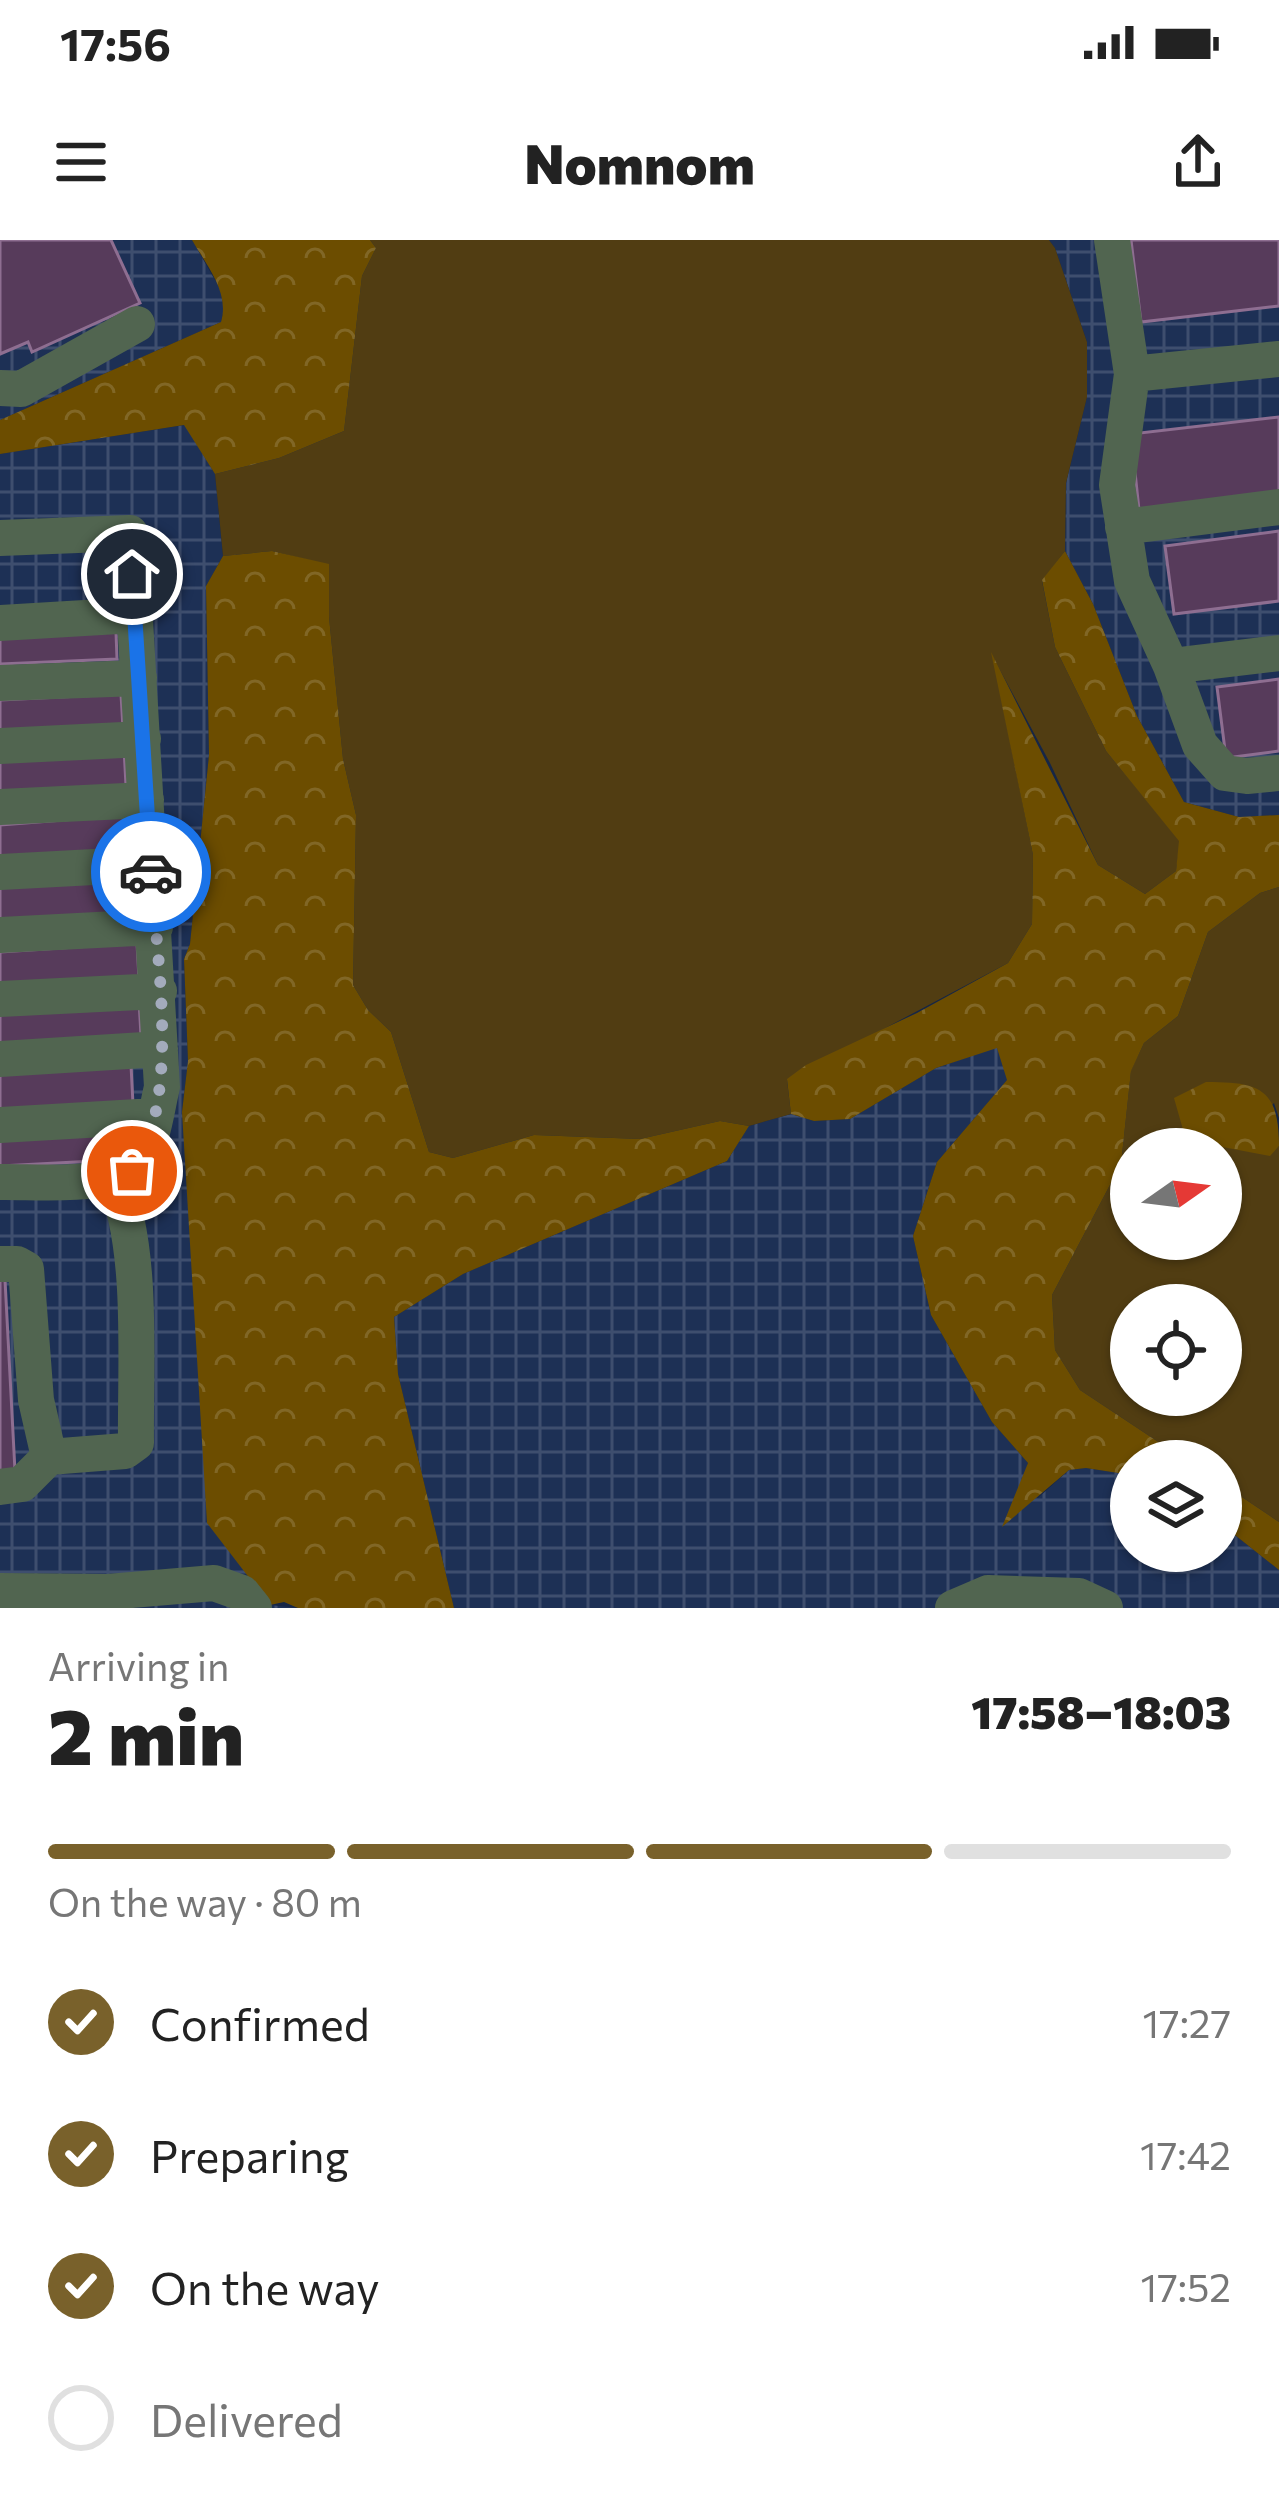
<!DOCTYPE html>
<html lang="en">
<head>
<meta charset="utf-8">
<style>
  :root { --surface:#fff; --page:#f2f2f2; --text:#222; --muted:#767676; --line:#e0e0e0; --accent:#79612b }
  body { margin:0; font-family:Commissioner,sans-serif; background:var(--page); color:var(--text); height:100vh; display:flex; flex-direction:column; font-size:45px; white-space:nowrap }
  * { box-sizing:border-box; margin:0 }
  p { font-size:39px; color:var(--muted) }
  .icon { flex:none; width:66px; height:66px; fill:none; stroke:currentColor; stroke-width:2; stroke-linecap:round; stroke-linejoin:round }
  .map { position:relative; height:1368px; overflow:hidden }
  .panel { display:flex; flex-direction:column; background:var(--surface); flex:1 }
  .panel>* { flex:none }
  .needle { width:78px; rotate:76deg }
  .controls { position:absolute; left:1110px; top:888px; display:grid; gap:24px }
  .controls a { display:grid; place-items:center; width:132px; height:132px; border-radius:50%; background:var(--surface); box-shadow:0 3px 9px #0004; font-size:60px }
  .pin { position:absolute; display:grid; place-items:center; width:102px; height:102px; color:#fff; margin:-51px; border:6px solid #fff; border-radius:50%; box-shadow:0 3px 12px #0007 }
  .courier { position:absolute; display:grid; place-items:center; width:120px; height:120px; margin:-60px; border:9px solid #1a73e8; border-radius:50%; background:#fff; color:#222; box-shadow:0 3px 15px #0007 }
  .summary em { font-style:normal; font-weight:800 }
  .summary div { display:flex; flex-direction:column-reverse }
  .summary { display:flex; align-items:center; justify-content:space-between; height:204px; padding:0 48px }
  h1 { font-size:78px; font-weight:800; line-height:90px }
  .bar { display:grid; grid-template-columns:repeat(4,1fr); gap:18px 12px; align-content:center; height:144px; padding:0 48px }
  .bar i { height:15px; border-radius:9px; background:var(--line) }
  .bar .selected { background:var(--accent) }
  .bar p { grid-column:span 4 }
  ol { padding:0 48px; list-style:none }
  li { display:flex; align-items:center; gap:36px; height:132px }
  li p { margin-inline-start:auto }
  li .icon { padding:12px; border-radius:50%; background:var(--accent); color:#fff; stroke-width:4 }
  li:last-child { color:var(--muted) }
  li i { width:66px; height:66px; border:6px solid var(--line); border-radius:50% }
  .status { display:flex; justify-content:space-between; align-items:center; height:84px; padding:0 60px; background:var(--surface); direction:ltr }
  .status svg { height:33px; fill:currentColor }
  header { display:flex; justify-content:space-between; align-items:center; height:156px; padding:0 48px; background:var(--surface); font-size:54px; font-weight:800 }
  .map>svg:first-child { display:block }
</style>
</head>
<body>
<div class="status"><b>17:56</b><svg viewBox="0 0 49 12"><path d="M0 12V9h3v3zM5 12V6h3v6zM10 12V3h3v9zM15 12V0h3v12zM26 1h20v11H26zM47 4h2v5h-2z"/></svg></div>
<header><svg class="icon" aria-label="menu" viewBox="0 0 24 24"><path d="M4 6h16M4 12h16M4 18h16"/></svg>Nomnom<svg class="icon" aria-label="share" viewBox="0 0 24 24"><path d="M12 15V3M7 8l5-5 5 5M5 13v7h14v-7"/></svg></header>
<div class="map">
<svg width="1279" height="1368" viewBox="0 0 1279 1368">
  <defs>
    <pattern id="industrial-grid" width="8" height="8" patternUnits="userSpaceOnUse" patternTransform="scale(3)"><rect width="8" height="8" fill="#1d3055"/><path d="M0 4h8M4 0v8" fill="none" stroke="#3e4e6e"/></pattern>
    <pattern id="forest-crowns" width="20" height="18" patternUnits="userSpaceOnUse" patternTransform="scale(3)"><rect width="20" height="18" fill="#6c4d00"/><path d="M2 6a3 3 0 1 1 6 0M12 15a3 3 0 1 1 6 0" fill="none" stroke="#816726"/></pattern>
  </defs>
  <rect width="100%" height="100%" fill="#162646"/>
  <path fill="url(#industrial-grid)" d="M0,0h192l28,49 4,20 -3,13 -221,98z
    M1049,0h230v575l-40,2 -55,-15 -47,-86 -44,-112 -28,-53 1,-68 21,-86v-55l-32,-94z
    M185,185l30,49 8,82 -17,30 3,169 -19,189 -6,15 4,102 -6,51 88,493 28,3h-298v-1154z
    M997,807l11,32 -71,83 -24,74 18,79 61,107 36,41 -8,24 18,11 31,-28 17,-2 45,7v76h90v-27l58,46v38h-825l-56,-234 -4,-57 69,-43 264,-113 22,-35 42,-12 23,7 36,-2 86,-51z"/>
  <path fill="#513d12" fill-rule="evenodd" d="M370,0h679l6,8 32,94v55l-21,86 -1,68 -23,30 13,66 51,104 74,90 -4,30 -31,23 -47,-29 -48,-102 -57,-106 40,198 -1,69 -24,39 -221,117 4,34 -42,12 -29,-5 -80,18 -106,-4 -81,23 -24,-6 -38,-120 -23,-22 -15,-25 3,-170 -13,-56 -14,-142v-52l-57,-14 -49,5 -8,-82 64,-16 65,-27 18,-155 14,-28z
    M1279,647v231l-5,-15 -43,44 38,8 10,-9v376l-58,-39v-22h-34l-107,-71 -25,-40 -3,-55 69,-131 10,-94 13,-27 34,-27 30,-84 52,-39zM1131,909h90v90h-90zM1131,1065h90v90h-90z"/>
  <path fill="url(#forest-crowns)" d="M192,0h178l6,8 -14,28 -18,155 -65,27 -64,16 -31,-49 -184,29v-34l221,-98c9,-30 -15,-57 -29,-82z
    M272,311l57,13v53l14,142 13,56 -3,170 15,25 23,22 38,120 24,6 81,-23 106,4 80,-18 29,5 -22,35 -264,113 -69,43 4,57 56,234h-156l-14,-6 -14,3 -63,-82 -25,-411 6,-51 -4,-102 6,-15 19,-189 -3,-169 17,-30z
    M1065,311l28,53 44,112 47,86 55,15 40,-2v72l-19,6 -52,39 -30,84 -34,27 -13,28 -10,93 -69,131 3,55 25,40 107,71h-56v14l-45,-7 -17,2 -67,57 26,-64 -36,-41 -61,-107 -18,-79 24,-74 70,-82 -10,-32 -61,20 -86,51 -36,2 -23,-7 -4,-35 19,-14 111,-52 91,-50 24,-39 1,-69 -42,-203 107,213 47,29 31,-23 3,-30 -73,-90 -51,-104 -13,-67z
    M1206,842c53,0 73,6 73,64l-9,10 -84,-16 -12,-42z
    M1221,1243l58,39v48l-58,-46z"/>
  <path fill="#573b5b" stroke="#8e6e91" stroke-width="3" d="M0,0h111l29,63 -108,49 -4,-10 -28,12z
    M1131,0h148v66l-138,16z
    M1279,177v77l-140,16 -8,-76z
    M1279,291v70l-105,13 -9,-68z
    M116,392l1,27 -117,5v-26z
    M1279,439v72l-53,7 -9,-71z
    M121,454l2,35 -123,6v-35z
    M124,508l2,38 -126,8v-38z
    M127,575l3,37 -130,10v-37z
    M130,634l3,38 -133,9v-38z
    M137,703l2,36 -139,9v-36z
    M139,760l2,36 -141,9v-37z
    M131,825l2,39 -133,8v-39z
    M112,886l1,34 -113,6v-34z
    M0,1040h5l10,191 -15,1z"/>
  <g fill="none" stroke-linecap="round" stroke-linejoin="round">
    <path stroke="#516550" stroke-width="36" d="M1112,0l20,134 -15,111 15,96 39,85 108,-13
      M1132,134l147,-15
      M0,148l21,1 116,-65
      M1123,287l156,-20
      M0,298l130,-5 32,554c-5,20 -8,47 -17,66 -18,39 -106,28 -145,29
      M0,383l135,-8
      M1171,426l29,79 25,28 22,3 32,-3
      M0,443l139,-5
      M0,506l143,-7
      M0,567l146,-7
      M0,632l150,-8
      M0,695l155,-8
      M0,759l159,-8
      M0,819l160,-10
      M0,885l155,-9
      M0,1024h17l9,5 10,131 13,57
      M0,1247l22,-3 27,-27 76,-6 11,-8c-1,-78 8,-194 -22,-264
      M0,1351l108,1 106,-9 28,10 12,15
      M953,1368l35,-15 91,3 26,12"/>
  </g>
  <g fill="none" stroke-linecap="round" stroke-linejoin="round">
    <path stroke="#a3abbc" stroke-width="12" stroke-dasharray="0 21.6" d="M132,931c50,-69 24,-217 19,-299"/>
    <path stroke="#1a73e8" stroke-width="15" d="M132,334l19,298"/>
  </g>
</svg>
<div class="controls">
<a><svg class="needle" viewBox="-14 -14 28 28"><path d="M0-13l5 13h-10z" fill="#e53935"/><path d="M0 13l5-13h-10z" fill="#767676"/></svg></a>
<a><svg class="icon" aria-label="locate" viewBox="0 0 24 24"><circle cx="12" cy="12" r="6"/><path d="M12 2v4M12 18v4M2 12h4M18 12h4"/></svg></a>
<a><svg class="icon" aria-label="layers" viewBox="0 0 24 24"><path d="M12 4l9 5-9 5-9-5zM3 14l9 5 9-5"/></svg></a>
</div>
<div class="pin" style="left:132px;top:931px;background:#ea580c"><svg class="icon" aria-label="bag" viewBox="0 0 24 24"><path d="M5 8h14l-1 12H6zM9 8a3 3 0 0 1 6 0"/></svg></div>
<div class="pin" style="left:132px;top:334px;background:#1f2937"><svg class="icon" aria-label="home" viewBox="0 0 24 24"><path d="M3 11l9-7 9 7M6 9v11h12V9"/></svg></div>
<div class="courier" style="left:151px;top:632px"><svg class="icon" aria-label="car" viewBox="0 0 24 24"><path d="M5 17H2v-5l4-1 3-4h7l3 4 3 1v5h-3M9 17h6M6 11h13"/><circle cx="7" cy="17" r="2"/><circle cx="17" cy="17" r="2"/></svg></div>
</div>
<section class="panel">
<div class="summary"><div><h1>2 min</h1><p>Arriving in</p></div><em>17:58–18:03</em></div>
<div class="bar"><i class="selected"></i><i class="selected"></i><i class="selected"></i><i></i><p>On the way · 80 m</p></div>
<ol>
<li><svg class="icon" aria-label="check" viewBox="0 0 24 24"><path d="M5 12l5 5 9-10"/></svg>Confirmed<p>17:27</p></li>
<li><svg class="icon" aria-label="check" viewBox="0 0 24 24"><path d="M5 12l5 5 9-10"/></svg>Preparing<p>17:42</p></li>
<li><svg class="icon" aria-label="check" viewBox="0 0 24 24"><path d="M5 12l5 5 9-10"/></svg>On the way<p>17:52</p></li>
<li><i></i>Delivered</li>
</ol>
</section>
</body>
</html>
